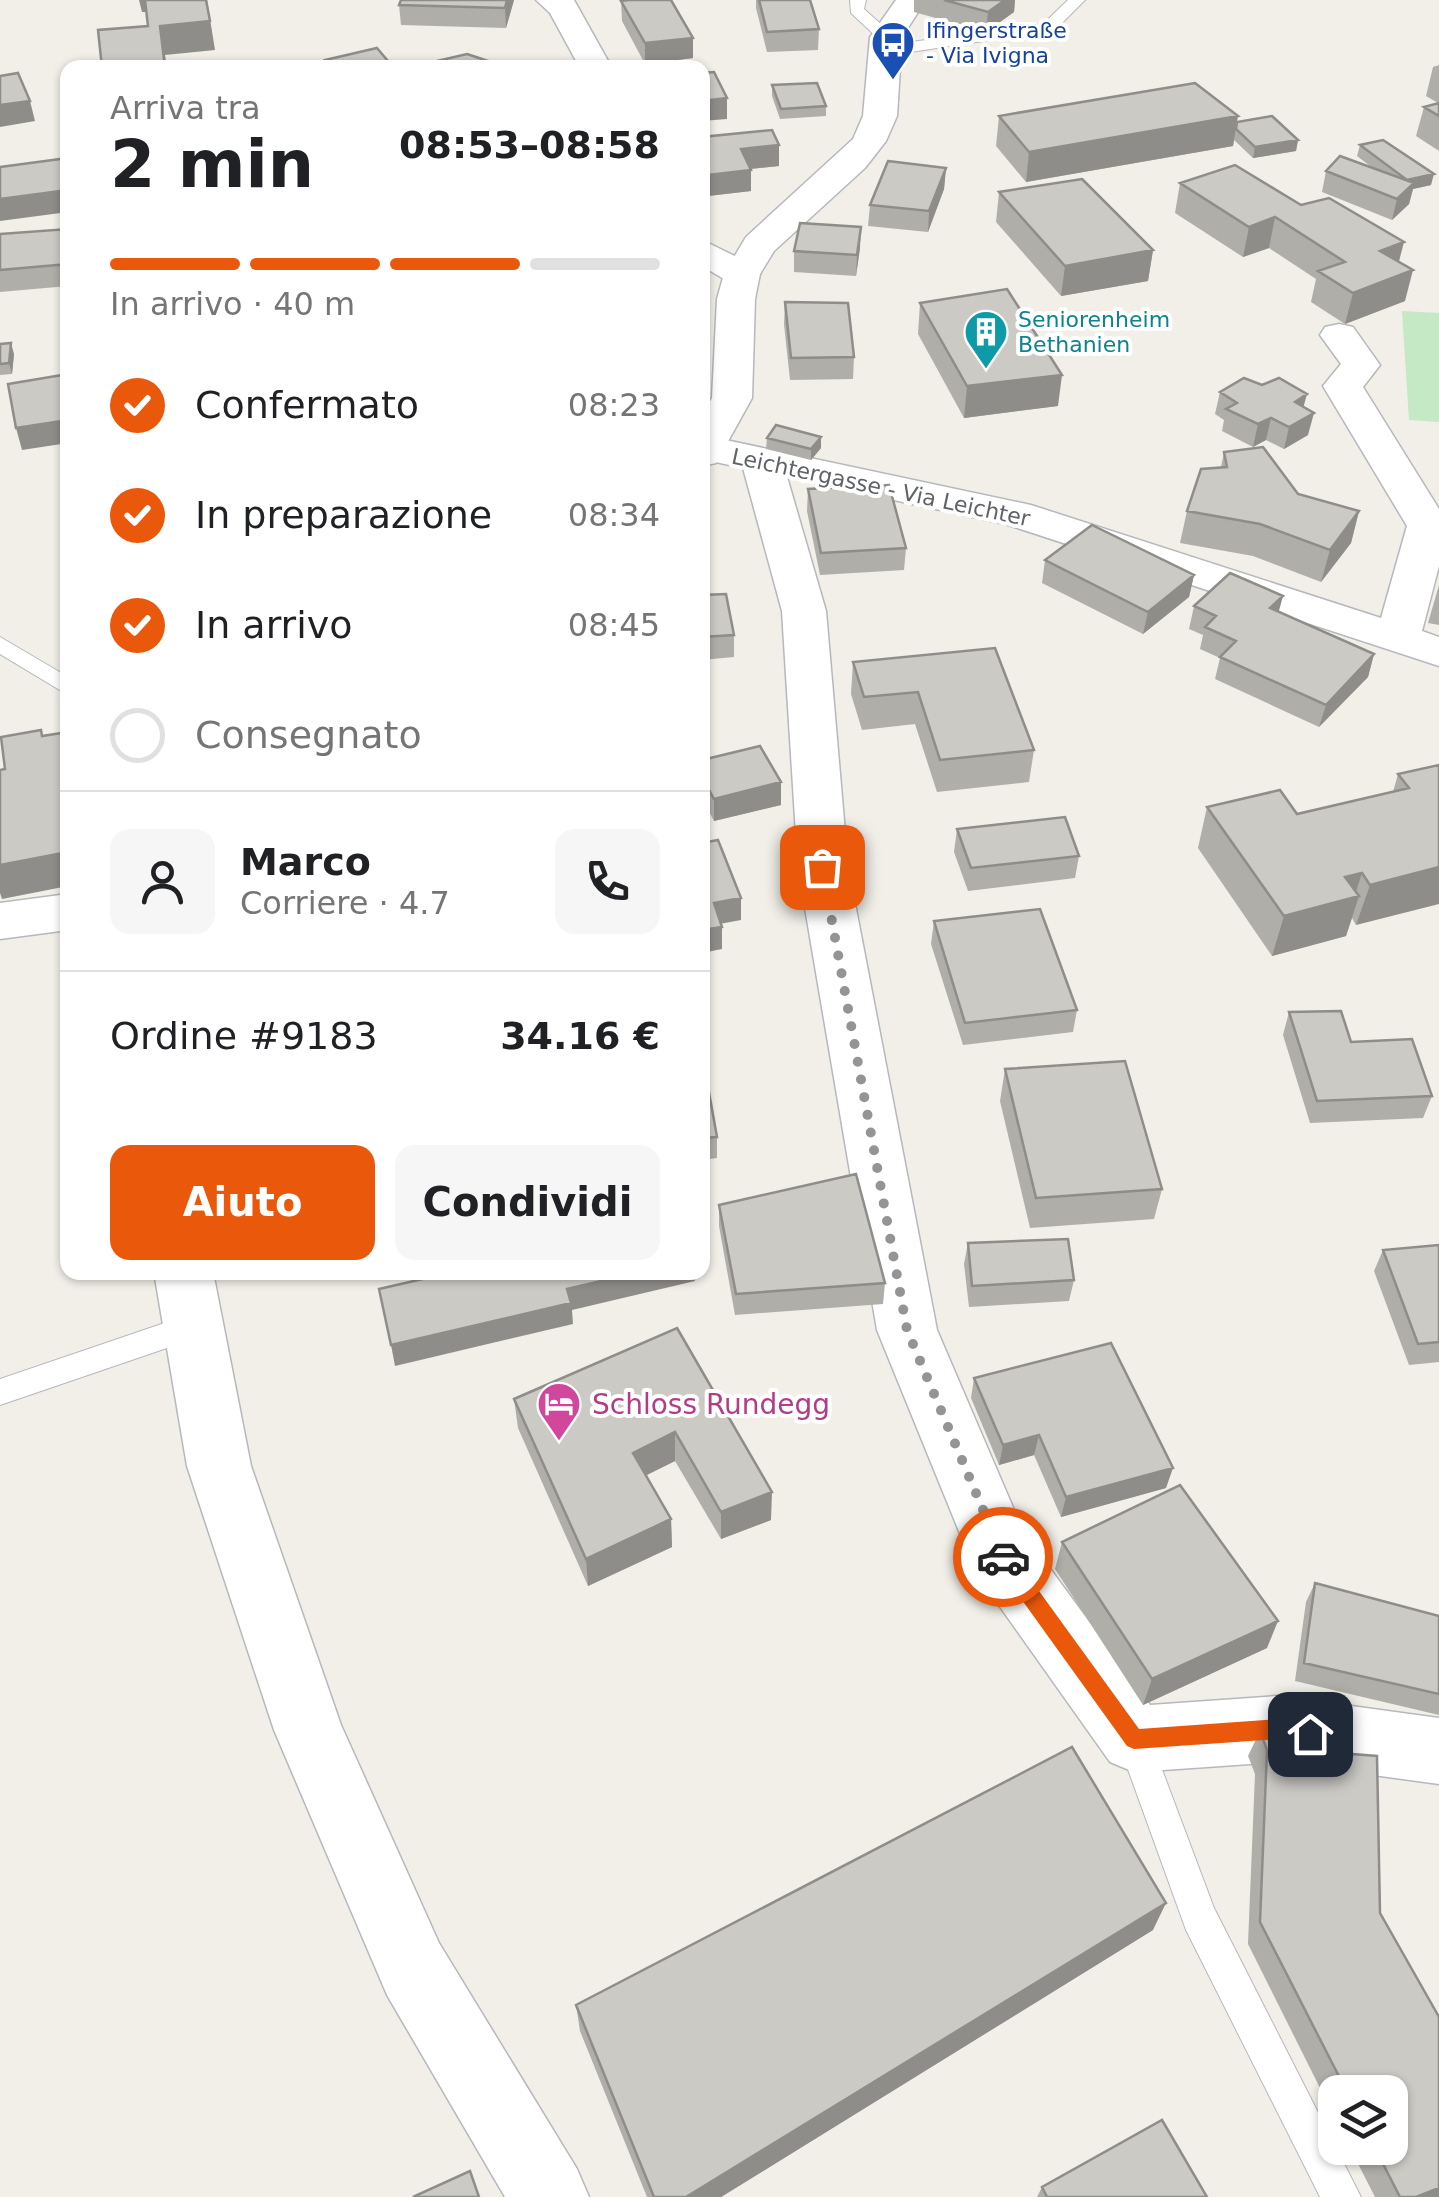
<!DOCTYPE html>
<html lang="it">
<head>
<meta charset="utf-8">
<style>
  :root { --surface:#fff; --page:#f6f6f6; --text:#202124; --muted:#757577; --line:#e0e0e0; --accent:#ea580c }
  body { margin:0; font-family:"DejaVu Sans",sans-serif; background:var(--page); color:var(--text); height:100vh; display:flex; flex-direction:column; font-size:38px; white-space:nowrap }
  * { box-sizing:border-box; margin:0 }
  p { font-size:32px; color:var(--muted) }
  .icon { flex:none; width:55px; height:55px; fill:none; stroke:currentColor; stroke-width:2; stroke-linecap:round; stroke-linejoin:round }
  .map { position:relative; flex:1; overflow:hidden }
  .side { position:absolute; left:60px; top:60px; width:650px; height:1220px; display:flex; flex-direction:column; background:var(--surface); border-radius:20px; box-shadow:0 2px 8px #0004 }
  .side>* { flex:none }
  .buttons { position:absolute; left:1318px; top:2075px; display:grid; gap:20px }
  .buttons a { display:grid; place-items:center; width:90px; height:90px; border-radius:20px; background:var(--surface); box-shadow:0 2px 8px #0004; font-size:50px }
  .pin { position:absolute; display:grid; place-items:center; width:85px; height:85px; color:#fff; margin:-42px; border-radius:20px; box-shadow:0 5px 15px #0006 }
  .courier { position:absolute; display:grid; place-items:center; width:100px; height:100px; margin:-50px; border:8px solid #ea580c; border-radius:50%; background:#fff; color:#222; box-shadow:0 2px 12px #0007 }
  .head em { font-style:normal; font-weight:800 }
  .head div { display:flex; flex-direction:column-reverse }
  .head { display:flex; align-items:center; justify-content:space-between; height:170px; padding:0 50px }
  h1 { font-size:65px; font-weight:800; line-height:75px }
  .bar { display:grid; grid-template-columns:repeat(4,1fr); gap:15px 10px; align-content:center; height:120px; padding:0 50px }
  .bar i { height:12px; border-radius:8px; background:var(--line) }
  .bar .active { background:var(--accent) }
  .bar p { grid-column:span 4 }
  .line { display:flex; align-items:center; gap:25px; padding:0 50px; border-top:2px solid var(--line) }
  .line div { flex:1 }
  .round { display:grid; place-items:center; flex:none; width:105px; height:105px; border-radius:20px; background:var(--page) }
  ol { padding:0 50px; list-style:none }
  li { display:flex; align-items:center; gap:30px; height:110px }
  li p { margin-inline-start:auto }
  li .icon { padding:10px; border-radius:50%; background:var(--accent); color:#fff; stroke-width:4 }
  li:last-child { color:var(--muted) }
  li i { width:55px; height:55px; border:5px solid var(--line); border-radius:50% }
  .action { display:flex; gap:20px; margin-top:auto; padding:20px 50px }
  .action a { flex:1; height:115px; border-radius:20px; background:var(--accent); color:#fff; font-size:40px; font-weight:800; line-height:115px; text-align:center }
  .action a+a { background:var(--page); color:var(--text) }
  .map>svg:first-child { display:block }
</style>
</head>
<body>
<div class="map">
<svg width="1439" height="2197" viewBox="0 0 1439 2197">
  <rect width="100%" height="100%" fill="#f1efe8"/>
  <path fill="#c5e8c5" d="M1402,311l37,2v109l-30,-2z"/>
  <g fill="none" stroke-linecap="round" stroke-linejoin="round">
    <defs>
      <path id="service" d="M850,0h16l-2,9 28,25v6h-12l-29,-27z
        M1068,0h17l-30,30 -171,26 -8,-5 8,-5 160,-23z
        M0,637l68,40v18l-68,-41z
        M191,1314l11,4 4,9 -4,9 -202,69v-26z
        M1134,1722l12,5 68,181 147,289h-41l-134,-267 -69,-191 5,-12z"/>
      <path id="minor" d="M536,0h38l38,68h-32l-30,-55z
        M702,240l53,26 5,8 -5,8 -13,3 -13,-3 -27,-16z
        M1339,324l14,3 27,38 -17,22 76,122v57l-17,65 17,6v29l-434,-142 -218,-47 39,134 22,256 89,463 87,203 126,172 128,-9 161,22v66l-161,-22 -144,10 -24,-10 -134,-189 -99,-243 -79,-463 -16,-256 -39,-143 -41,-9v-22l5,-1 324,69 350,113 26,-92 -84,-140 18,-22 -21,-29 5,-8z
        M68,894v36l-68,9v-36z"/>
      <path id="tertiary" d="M896,0h30l-24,37 -5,79 -11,25 -21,27 -91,83 -14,23 -5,25 -3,99 -36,65 -14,3v-50l10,-18 5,-99 7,-25 22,-37 107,-98 10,-23 7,-79z
        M154,1272h59l38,194 90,259 98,218 138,226 12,28h-84l-118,-202 -113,-265 -87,-264z"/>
    </defs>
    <use href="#service" stroke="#b5b8bc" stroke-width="2"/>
    <use href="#minor" stroke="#b5b8bc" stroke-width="3"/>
    <use href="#tertiary" stroke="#b5b8bc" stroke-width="3"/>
    <use href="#service" fill="#fff" fill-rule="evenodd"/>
    <use href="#minor" fill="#fff" fill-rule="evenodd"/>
    <use href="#tertiary" fill="#fff" fill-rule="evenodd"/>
  </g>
  <path fill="#afaea9" d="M514,0l-8,28 -105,-3 -2,-20z
    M756,0h54l9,29 -1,21 -51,2 -11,-44z
    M914,0h101l-1,12 -28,20 -72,-20z
    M621,1l72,57 -48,6 -23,-43z
    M1439,65v86l-23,-15 8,-29 14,-4 -12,-7 7,-29z
    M772,85l54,21v10l-46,3 -8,-23z
    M999,116l238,6 61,18 -2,11 -43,7 -19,-18 -1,6 -207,36 -30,-36z
    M702,137l77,8v21l-29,3 1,22 -43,5 -6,-14z
    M1360,145l71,40 -18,4 -4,15 -17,16 -70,-28 4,-21 48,-2 -17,-13z
    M946,168l-2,21 -16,43 -60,-6 2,-21z
    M1180,183l219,79 6,39 -60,23 -34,-22 5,-23 -47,-31 -26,9 -68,-44z
    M999,192l154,58 -5,31 -87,15 -65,-74z
    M68,229v57l-68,6v-58z
    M860,248l-4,28 -62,-4v-21z
    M785,302l69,55 -1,22 -63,1 -6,-56z
    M920,303l138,103 -94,12 -46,-84z
    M0,344l14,10 -2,20 -12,1z
    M1220,392l83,15 5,28 -24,14 -18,-9 -13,7 -31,-16 2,-11 -9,-6z
    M767,438l54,10 -10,12 -45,-11z
    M1224,452l74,42 61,17 -8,32 -30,39 -68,-26 -73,-13 7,-32 34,-44z
    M808,489l98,59 -2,22 -84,5 -13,-64z
    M1045,560l149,15 -5,22 -46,37 -101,-51z
    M1439,585v40l-11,-2z
    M702,595l32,40v22l-32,3z
    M1194,606l85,6 95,42 -6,23 -49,50 -104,-48 5,-21 -20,-9 3,-14 -14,-6z
    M995,648l39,102 -5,32 -92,10 -22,-68 -53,6 -11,-36 2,-32z
    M702,760l79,22v23l-67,16 -12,-22z
    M1439,765l-83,160 -4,-7 -6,18 -74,20 -74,-108 9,-41 90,7 96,-22 5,-18z
    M957,829l122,27 -4,22 -107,13 -14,-39z
    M934,921l143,89 -4,22 -110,13 -32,-101z
    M1289,1012l62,30 81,54 -9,22 -113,5 -27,-88z
    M702,1053l15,84v21l-15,2z
    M1005,1069l157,120 -8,30 -124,9 -30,-127z
    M719,1205l166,78 -2,21 -148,11 -16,-89z
    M968,1243l106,37 -5,21 -100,6 -5,-43z
    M1439,1245v117l-30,3 -35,-94 9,-21z
    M677,1328l94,192 -50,19 -46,-78 -29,14 25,44 1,28 -84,39 -70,-158 -4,-29z
    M974,1378l192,110 -105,29 -27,-62 -35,10 -28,-67z
    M1062,1542l205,106 -124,57 -88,-136z
    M1315,1583l124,33v99l-144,-34 11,-79z
    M1260,1731l66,21 54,161 59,284h-64l-25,-49h40v-56h-55v26l-87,-174 7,-170 -7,-18z
    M1153,1930l-432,267h-74l-67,-166 -4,-26z
    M1042,2187l165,10h-170z"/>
  <path fill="#8f8d8a" d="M139,0h7l3,12h-7z
    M207,0l8,50 -50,5 2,13h-2l-5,-42z
    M507,0h7l-8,28 -1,-20z
    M1005,0h10l-1,12 -28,20 2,-20z
    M693,38v20l-48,6v-21z
    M727,98v21l-25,2v-20z
    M30,101l5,20 -35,6v-22z
    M1238,116l-5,30 -207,36 3,-30z
    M1298,140l-2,11 -43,7 2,-11z
    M779,145v21l-38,4v-21z
    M946,168l-2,21 -16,43 1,-21z
    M751,170v21l-43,5v-21z
    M1434,174l-3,11 -18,4 -4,15 -17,16 5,-21 10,-19z
    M68,190v22l-68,9v-22z
    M1275,217l-6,31 -26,9 6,-30z
    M861,227l-1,21 -4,28 1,-21z
    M1404,242l-8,31 -16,-22z
    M1153,250l-5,31 -87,15 4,-30z
    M1413,270l-8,31 -60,23 8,-31z
    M11,343l3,11 -2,20 -3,-11z
    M1062,375l-4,31 -94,12 3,-32z
    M1307,394l-6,22 -6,-14z
    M1314,413l-6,22 -24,14 5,-22z
    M1271,418l-5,22 -13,7 5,-23z
    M68,420v23l-46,7 -6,-22z
    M821,437v11l-10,12v-11z
    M1359,511l-8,32 -30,39 9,-32z
    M1194,575l-5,22 -46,37 5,-22z
    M1283,596l-6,22 -7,-10z
    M1374,654l-6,23 -49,50 7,-22z
    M781,782v23l-67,16v-22z
    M68,852v34l-66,13 -2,-6v-28z
    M1439,867v37l-83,21 14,-40z
    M1362,873l-8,25 5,-2 -13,40 -74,20 12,-40 61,-39z
    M741,898v22l-27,5v-22z
    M722,927v22l-20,4v-23z
    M640,1272h55v9l-123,29 1,14 -178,42 -4,-21 176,-56z
    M675,1432v29l-40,20 -2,-28z
    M1039,1435l-5,20 -35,10 4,-20z
    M1173,1468l-7,20 -105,29 5,-20z
    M772,1492l-1,28 -50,19v-27z
    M671,1519l1,28 -84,39 -2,-27z
    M1278,1621l-11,27 -124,57 9,-26z
    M1166,1903l-13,27 -432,267h-35z
    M1439,2188v9h-23z"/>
  <path fill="#cccac5" stroke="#8f8d8a" stroke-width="2.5" d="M145,0h61l4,21 -50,5 5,42h-63l-4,-38 50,-4z
    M401,0h106l-2,8 -106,-3z
    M629,0h42l22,38 -48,5 -24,-42z
    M759,0h51l9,29 -52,3z
    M944,0h61l-17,12z
    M377,48l16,19 -62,1 -6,-8z
    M467,54l42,14h-73l1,-7z
    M714,72l13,26 -25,3v-28z
    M18,73l12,28 -30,4v-29z
    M817,83l9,23 -45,3 -9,-24z
    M1195,83l43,33 -209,36 -30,-36z
    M1439,103v13l-15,-9z
    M1272,116l26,24 -43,7 -19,-18 1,-7z
    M772,130l7,15 -38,4 10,21 -43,5 -6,-13v-25z
    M1383,140l51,34 -27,6 -47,-35z
    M1340,156l74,27 -17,16 -71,-28z
    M68,158v32l-68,9v-32z
    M888,161l58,7 -17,43 -59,-6z
    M1235,165l66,40 28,-7 75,44 -24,9 33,19 -60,23 -35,-22 27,-9 -70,-45 -26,10 -69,-44z
    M1082,179l71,71 -88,16 -66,-74z
    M800,223l61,4 -4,28 -63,-4z
    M68,229v35l-68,6v-36z
    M1007,289l55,86 -95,11 -47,-83z
    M785,302l63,1 6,54 -63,1z
    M11,343l-2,20 -9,1v-20z
    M68,374v46l-52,8 -8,-44z
    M1244,378l18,7 17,-7 28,16 -12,8 19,11 -25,14 -18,-9 -13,6 -32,-15 11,-6 -17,-11z
    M776,425l45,12 -10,12 -44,-11z
    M1263,447l35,47 61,17 -29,39 -70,-26 -73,-13 14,-42 26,-2 -3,-15z
    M889,485l17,63 -85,5 -13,-64z
    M1092,525l102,50 -46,37 -103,-52z
    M1230,573l53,23 -13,12 104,46 -48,51 -106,-48 16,-16 -31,-14 11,-11 -22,-10z
    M726,594l8,41 -32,2v-42z
    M995,648l39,102 -94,10 -22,-68 -54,5 -11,-35z
    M41,730l1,6 26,-4v93h-3l3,27 -68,13v-95l5,-1 -4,-32z
    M760,746l21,36 -67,17 -12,-22v-17z
    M1439,765v102l-69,18 -8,-12 -17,4 14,19 -75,20 -77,-109 73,-17 17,24 112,-26 -11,-14z
    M1065,817l14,39 -108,12 -14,-39z
    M718,840l23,58 -27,5 8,24 -20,3v-87z
    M1040,909l37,101 -112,13 -31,-102z
    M1341,1011l10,31 61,-3 20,57 -115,5 -28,-89z
    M702,1053l15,84 -15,1z
    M1125,1061l37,128 -126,9 -31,-129z
    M856,1174l29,109 -149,11 -17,-89z
    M1068,1239l6,41 -102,6 -4,-43z
    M1439,1245v97l-21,2 -35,-94z
    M453,1272h187l-73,17 4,14 -180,42 -12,-56z
    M677,1328l95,164 -51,20 -46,-80 -42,21 38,66 -85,40 -72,-160z
    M1111,1343l62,125 -107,29 -27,-62 -36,10 -29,-67z
    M1180,1485l98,136 -126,58 -90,-137z
    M1315,1583l124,33v78l-135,-31z
    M1304,1708l22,22v22l51,4 3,157 59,104v171l-23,9h-16l-25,-49h15v-56h-43l-87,-170 7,-172 -7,-19 19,-18z
    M1072,1747l94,156 -480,294h-32l-78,-192z
    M1162,2120l45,77h-160l-5,-10z
    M470,2171l9,26h-66z"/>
  <path fill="#ea580c" d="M1003,1549l7,2 129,178 139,-10 39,8v14l-7,3 -32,-5 -144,10 -7,-3 -131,-182v-13z"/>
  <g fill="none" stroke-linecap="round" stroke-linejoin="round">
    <path stroke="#929495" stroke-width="10" stroke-dasharray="0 18" d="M822,867l85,463 96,227"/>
  </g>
  <defs>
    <symbol id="bus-pin" viewBox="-11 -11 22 30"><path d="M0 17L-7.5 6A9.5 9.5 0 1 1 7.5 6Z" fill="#1a4fb4" stroke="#fff"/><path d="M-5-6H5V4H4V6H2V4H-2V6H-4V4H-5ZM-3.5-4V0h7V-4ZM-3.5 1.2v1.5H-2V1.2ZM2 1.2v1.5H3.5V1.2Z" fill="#fff"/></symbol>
    <symbol id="building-pin" viewBox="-11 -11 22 30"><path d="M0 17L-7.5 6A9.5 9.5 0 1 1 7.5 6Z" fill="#0f9aa8" stroke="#fff"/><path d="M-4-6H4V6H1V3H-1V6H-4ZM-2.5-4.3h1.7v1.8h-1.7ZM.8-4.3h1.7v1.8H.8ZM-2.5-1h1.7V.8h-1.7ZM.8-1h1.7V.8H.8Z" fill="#fff"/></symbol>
    <symbol id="hotel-pin" viewBox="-11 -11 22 30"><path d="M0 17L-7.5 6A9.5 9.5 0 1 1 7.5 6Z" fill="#d1479c" stroke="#fff"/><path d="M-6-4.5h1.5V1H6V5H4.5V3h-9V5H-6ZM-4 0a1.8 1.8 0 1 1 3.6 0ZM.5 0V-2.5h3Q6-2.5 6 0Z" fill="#fff"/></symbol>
  </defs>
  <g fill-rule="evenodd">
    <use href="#bus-pin" x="868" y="18" width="50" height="68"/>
    <use href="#building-pin" x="961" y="307" width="50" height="68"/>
    <use href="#hotel-pin" x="534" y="1379" width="50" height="68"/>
  </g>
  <g text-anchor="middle" stroke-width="8" stroke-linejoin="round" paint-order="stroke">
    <g font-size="22" fill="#164399" stroke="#fff" text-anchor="start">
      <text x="926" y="38">Ifingerstraße<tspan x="926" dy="25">- Via Ivigna</tspan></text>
    </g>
    <g font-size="22" fill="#0d838f" stroke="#fff" text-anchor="start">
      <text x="1018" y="327">Seniorenheim<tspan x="1018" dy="25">Bethanien</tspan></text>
    </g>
    <g font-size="22" fill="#5f6368" stroke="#fff">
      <text transform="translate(881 487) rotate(12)" y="8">Leichtergasse - Via Leichter</text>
    </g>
    <g font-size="28" fill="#b23c85" stroke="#fff" text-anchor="start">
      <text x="592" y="1414">Schloss Rundegg</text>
    </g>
  </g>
</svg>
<div class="buttons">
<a><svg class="icon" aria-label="layers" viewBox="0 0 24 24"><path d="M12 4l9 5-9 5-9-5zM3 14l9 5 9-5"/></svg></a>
</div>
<div class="pin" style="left:822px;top:867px;background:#ea580c"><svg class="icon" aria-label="bag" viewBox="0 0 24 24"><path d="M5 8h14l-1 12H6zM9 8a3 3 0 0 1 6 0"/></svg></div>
<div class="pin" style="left:1310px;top:1734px;background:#1f2937"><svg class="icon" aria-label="home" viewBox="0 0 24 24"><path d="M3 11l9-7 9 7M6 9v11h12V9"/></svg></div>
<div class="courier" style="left:1003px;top:1557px"><svg class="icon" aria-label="car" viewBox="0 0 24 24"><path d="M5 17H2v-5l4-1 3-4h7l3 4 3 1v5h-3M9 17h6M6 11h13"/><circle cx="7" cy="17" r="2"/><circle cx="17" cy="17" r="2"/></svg></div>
<section class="side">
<div class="head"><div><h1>2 min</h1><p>Arriva tra</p></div><em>08:53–08:58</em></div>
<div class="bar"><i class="active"></i><i class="active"></i><i class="active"></i><i></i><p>In arrivo · 40 m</p></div>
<ol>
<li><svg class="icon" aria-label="check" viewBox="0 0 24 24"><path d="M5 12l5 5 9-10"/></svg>Confermato<p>08:23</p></li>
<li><svg class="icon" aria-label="check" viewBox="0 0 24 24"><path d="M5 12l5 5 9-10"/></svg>In preparazione<p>08:34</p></li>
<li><svg class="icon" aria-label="check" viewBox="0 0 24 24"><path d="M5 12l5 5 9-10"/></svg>In arrivo<p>08:45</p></li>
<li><i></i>Consegnato</li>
</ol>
<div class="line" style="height:180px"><a class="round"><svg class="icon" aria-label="person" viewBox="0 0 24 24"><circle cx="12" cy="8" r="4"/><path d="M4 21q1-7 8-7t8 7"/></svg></a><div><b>Marco</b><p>Corriere · 4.7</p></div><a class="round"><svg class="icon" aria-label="phone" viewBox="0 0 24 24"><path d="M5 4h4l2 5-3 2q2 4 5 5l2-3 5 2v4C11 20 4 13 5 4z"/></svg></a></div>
<div class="line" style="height:130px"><div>Ordine #9183</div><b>34.16 €</b></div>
<div class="action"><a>Aiuto</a><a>Condividi</a></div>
</section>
</div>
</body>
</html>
